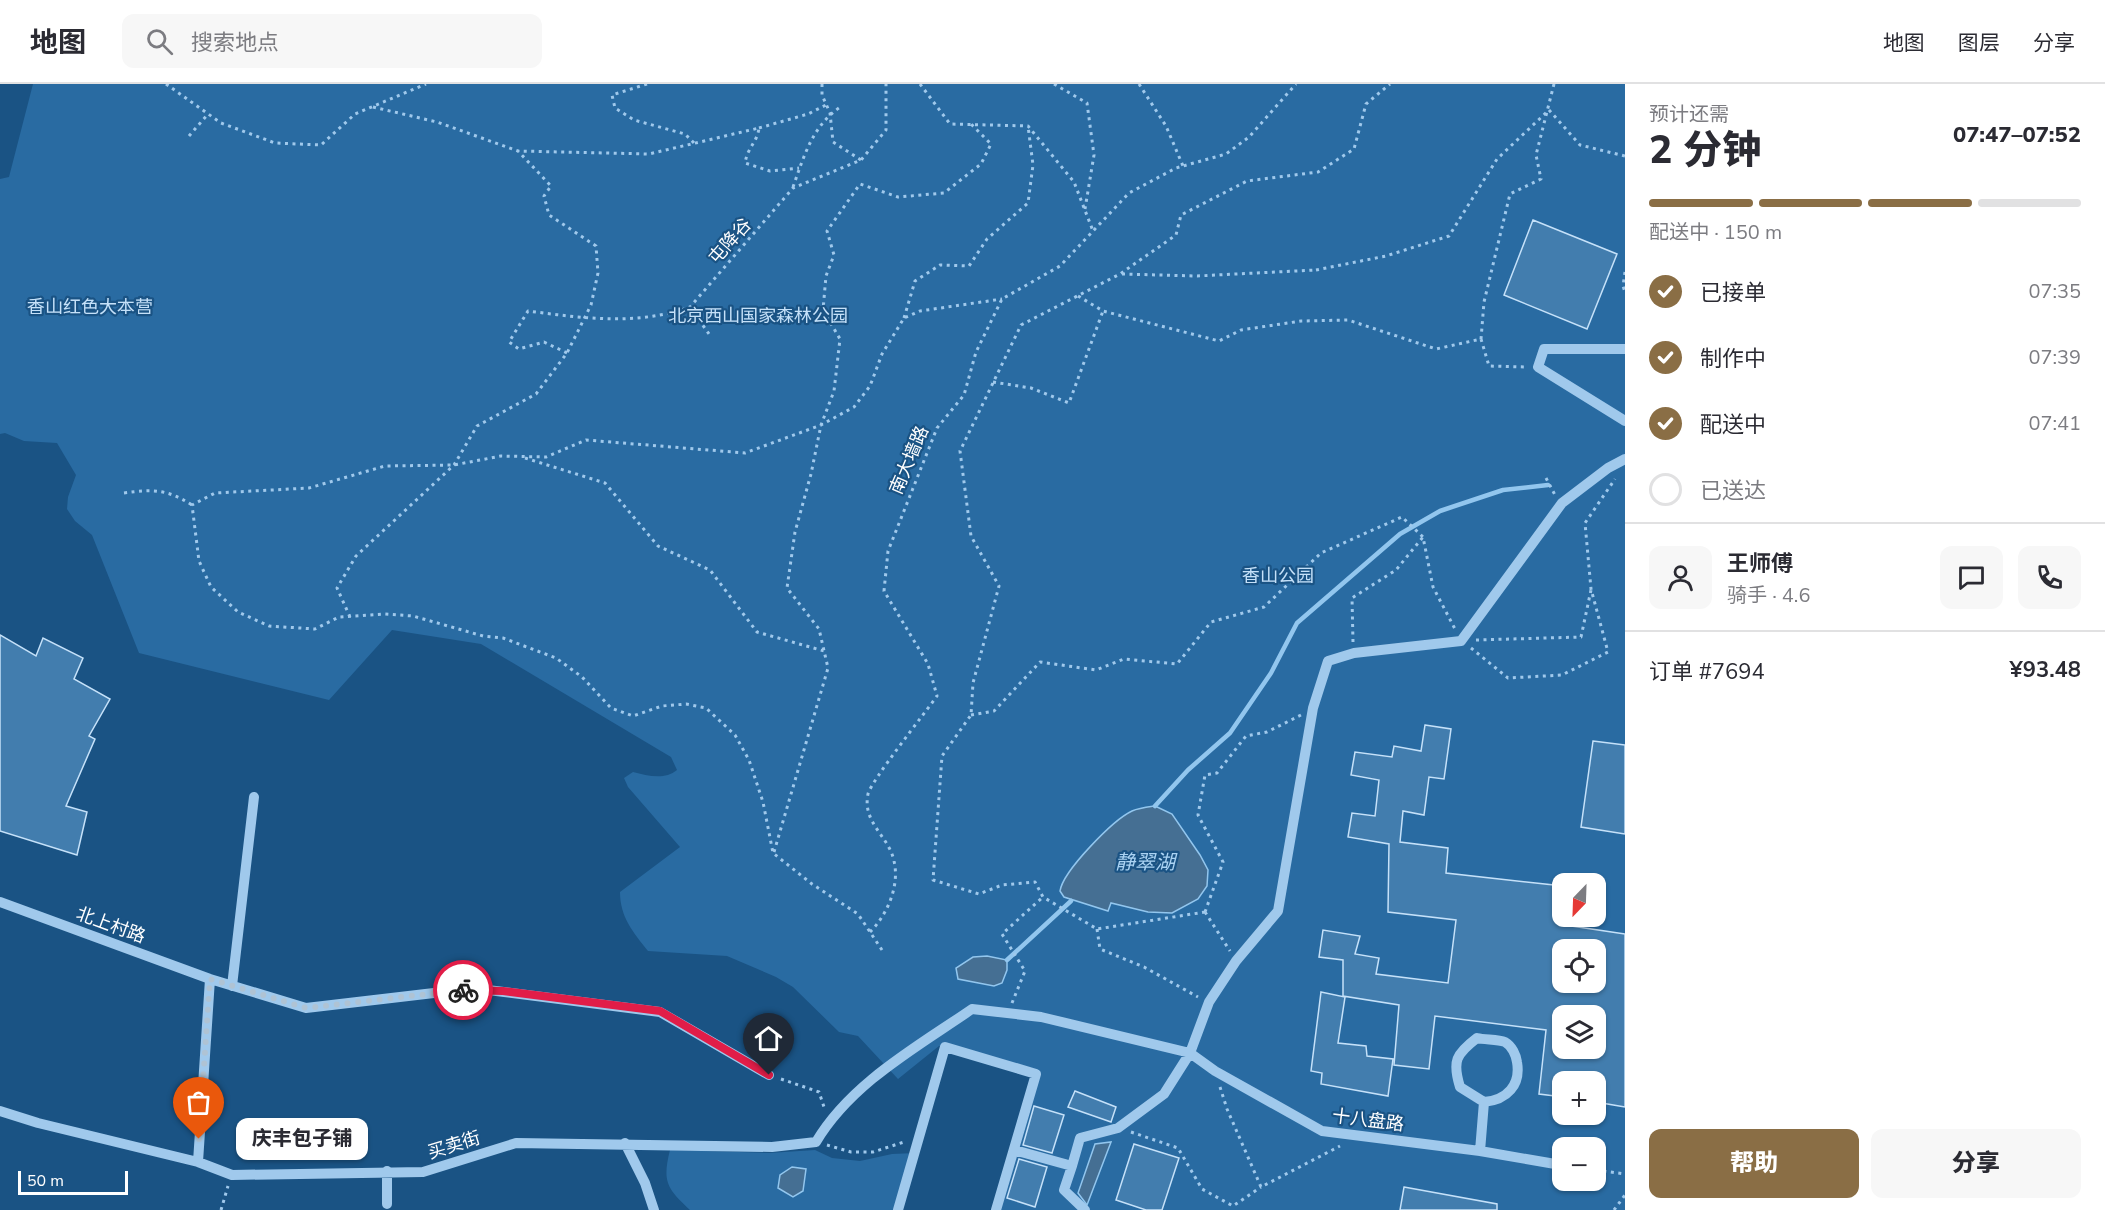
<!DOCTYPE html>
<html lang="zh">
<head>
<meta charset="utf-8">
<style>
  :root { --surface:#fff; --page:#f7f7f7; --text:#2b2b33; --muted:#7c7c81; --line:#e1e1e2; --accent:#8a6e45 }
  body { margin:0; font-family:"Nunito Sans","Noto Sans SC",sans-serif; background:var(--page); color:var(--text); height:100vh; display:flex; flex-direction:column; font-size:22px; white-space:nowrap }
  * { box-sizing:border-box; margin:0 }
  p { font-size:20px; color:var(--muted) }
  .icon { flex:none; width:33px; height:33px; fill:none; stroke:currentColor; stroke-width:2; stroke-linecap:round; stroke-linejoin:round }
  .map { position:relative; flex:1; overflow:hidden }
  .details { display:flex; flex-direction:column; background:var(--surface); width:480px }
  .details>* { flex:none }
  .needle { width:39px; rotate:203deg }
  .controls { position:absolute; left:1552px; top:789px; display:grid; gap:12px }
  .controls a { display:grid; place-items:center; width:54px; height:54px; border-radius:12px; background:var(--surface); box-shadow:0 2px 4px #0004; font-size:30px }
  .scale { position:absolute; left:18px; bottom:15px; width:110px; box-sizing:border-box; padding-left:6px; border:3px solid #fff; border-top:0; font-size:16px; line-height:21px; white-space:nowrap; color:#fff; -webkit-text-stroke:4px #1a5384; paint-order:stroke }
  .pin { position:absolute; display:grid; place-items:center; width:51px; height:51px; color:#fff; margin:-62px -26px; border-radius:50% 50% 50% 0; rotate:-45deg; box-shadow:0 0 6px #0007 }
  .pin .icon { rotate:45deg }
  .courier { position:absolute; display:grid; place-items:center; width:60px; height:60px; margin:-30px; border:4px solid #e11d48; border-radius:50%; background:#fff; color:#222; box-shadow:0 2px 8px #0007 }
  .bubble { position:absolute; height:42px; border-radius:12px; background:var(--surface); box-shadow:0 2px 4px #0004; font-size:20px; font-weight:800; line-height:42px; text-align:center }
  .summary em { font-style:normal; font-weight:800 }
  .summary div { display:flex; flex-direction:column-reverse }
  .summary { display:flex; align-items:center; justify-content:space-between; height:102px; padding:0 24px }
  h1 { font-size:39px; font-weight:800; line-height:45px }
  .bar { display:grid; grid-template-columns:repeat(4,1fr); gap:9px 6px; align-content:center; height:72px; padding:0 24px }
  .bar i { height:8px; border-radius:4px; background:var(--line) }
  .bar .on { background:var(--accent) }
  .bar p { grid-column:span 4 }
  .line { display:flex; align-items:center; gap:15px; padding:0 24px; border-top:2px solid var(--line) }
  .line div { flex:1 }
  .round { display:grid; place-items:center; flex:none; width:63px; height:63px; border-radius:12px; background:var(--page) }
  ol { padding:0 24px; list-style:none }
  li { display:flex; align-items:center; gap:18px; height:66px }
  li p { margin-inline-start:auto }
  li .icon { padding:6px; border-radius:50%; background:var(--accent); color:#fff; stroke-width:4 }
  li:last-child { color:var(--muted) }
  li i { width:33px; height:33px; border:3px solid var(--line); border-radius:50% }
  .cta { display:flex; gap:12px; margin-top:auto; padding:12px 24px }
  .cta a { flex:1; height:69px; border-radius:12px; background:var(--accent); color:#fff; font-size:24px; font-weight:800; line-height:69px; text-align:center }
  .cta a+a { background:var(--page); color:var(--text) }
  header { display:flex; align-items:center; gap:36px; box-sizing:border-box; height:84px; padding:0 30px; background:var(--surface); border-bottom:2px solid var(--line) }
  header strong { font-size:28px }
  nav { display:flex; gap:33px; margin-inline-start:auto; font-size:21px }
  .search { width:420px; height:54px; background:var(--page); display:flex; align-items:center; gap:15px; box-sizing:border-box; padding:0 21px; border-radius:12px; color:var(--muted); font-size:22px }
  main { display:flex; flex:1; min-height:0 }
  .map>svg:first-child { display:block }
</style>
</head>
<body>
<header>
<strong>地图</strong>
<div class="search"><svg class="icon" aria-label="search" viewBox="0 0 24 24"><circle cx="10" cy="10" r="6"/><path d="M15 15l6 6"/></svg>搜索地点</div>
<nav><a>地图</a><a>图层</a><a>分享</a></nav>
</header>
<main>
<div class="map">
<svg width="1625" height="1126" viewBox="0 0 1625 1126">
  <rect width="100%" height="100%" fill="#1a5384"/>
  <path fill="#296ba2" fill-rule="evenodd" d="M33,0h1592v1126h-629l40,-136 -97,-28 -41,33 -40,-43 -19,-4 -46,-45 -17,-10 -49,-21 -79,-5c-15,-19 -28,-34 -28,-59l60,-45 -52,-60 -4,-9 9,-6c15,4 32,8 44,-2l-6,-13 -190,-113 -89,-14 -63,70 -190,-47 -47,-118 -17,-14 -8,-12 1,-12 8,-22 -19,-32 -33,-2 -19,-8 -5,1v-255l9,-2zM1563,800h33v32h-33zM1563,866h33v32h-33zM1563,932h33v32h-33zM1563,998h33v32h-33zM1563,1064h33v32h-33z
    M670,1066l99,3 46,-3 17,8 28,3 32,-7 24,-1 -18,57h-208c-23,-22 -28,-28 -20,-60z"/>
  <path fill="#456f93" stroke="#92c6ee" stroke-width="1.5" d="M1155,722l17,8 28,41 8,15 -1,16 -9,13 -26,14 -24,-1 -37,-9 -3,8 -44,-14 -4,-6c3,-20 53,-71 72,-80 7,-3 16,-4 23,-5z
    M987,872l20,4v10l-5,13 -8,3 -36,-7 -2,-11 17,-11z
    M1111,1058l-24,63 -9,-12 17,-49z
    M792,1083l14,2 -3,22 -10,6 -15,-9 2,-13z"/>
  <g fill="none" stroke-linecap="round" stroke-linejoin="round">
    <path stroke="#92c6ee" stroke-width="4.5" d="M1155,722l33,-36 42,-37 41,-60 26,-50 103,-89 40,-23 63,-21 45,-5
      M1007,876l64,-59"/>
  </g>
  <path fill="#427dae" stroke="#c5e1f9" stroke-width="1.5" fill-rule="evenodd" d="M1533,136l84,34 -30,75 -83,-34z
    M0,551l36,21 7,-18 40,20 -9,21 36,20 -21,37 6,3 -29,67 21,6 -10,43 -77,-24z
    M1425,641l26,4 -7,50 -15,-2 -5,38 -21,-4 -3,31 48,6 -2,25 117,13 2,39 60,9v173l-29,-5v-20h-33v15l-24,-3 7,-64 -111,-14 -6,53 -35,-4 5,-60 -56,-9v-36l-24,-3 4,-27 37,6 -5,18 24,4 -3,16 72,9 8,-63 -68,-8 1,-68 -41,-7 4,-24 23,3 4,-36 -28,-5 4,-23 37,5 2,-11 27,5zM1563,866h33v32h-33zM1563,932h33v32h-33z
    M1593,657l32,4v89l-44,-7z
    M1321,908l24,5 -7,46 28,3 1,10 26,3 -5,37 -67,-12 1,-11 -11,-2z
    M1075,1007l41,16 -5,15 -43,-15z
    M1034,1022l30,9 -12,38 -29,-8z
    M1134,1060l45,14 -17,52h-16l-30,-10z
    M1019,1075l28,8 -12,40 -28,-9z
    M1404,1103l93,17v6h-97z"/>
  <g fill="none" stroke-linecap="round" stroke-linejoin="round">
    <path stroke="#a0c9ec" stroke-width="3" stroke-dasharray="3 4.5" stroke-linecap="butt" d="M166,0l55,39 54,20 46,2 34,-31 71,-30
      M647,0l-35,11 3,13 19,12 51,14 10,10
      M822,0v11l8,18 3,29 28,18
      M920,0l30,40 78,2 46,56 19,49
      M1054,0l33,19 7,52 -9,54
      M1139,0l27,42 17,40
      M373,23l64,15 81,29 131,3 110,-26c-2,15 -11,18 -14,35l25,8 29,-3
      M1549,26l31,35 45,11
      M759,44l49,-14 18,-9
      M189,52l19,-22
      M793,103c11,-31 20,-63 49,-81
      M1316,186l70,-14 63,-20 48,-77 52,-49
      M1625,188l-2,14 2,6
      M1122,190l75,2 119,-6
      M1078,212l25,15 116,30 22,-11 60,-9 47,-1 88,29 45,-10 8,27 37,1
      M690,223l19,27
      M904,234l11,-37 25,-16 29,1 18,-27 41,-36 5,-38 -5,-39
      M1481,255l3,-37 26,-108 31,-15 -5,-24 18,-71
      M567,269l-23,-11 -25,7 -10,-7 19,-31c54,7 109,15 162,-4l103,-119 68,-28 25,-30v-46
      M993,298l38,6 38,15 34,-92
      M525,374l80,25 53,63 52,24 47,62 67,19
      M1546,394l9,17
      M124,409c29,-4 43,-4 68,12
      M350,533l-13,-29 19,-32 98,-91 23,-39 59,-32 31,-41 24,-48 7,-32 -2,-27 -47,-31 -5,-19 7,-10 -33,-35
      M1476,556l105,-3 10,-47
      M1353,558l-1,-44 44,-28 27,-33
      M1471,564l37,30 54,-3 46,-23 -17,-63 -6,-66 30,-44
      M971,631l23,-4 46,-49 56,8 28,-11 53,5 34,-42 53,-15 57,-54 81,-36 21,20 10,50 22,42
      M774,768l54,-184 -9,-39 -32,-41 8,-56 16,-58 10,-49 13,-34 6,-52 -17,-29 3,-34 8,-21 -7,-24 33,-47 38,13 46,-4 37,-29 10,-20 -20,-20
      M1205,828l-108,17 -54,-32 -8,-15 -33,3 -23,9 -46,-14 9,-124 29,-41 2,-32 26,-97 -28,-50 -11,-85 61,-126 99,-51 56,-39 5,-20 66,-34 71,-9 36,-23 12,-45 24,-20
      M1205,828l18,-50 -25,-47 7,-40 12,-2 29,-37 21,-4 34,-17
      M1205,828l25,39
      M1097,845l3,20 44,18 54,30
      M870,848c17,-17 30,-46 24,-71 -5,-25 -32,-38 -26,-67 3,-13 57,-81 69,-98l-9,-32 -44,-73 4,-40 49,-123 27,-33 12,-43 26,-53 58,-33 69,-73 47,-25 50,-14 23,-17 47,-53
      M882,866l-24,-36 -46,-30 -39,-31 -10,-51 -14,-42 -14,-25 -29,-27 -20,-4 -24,2 -29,10 -22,-8 -29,-31 -26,-19 -53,-20 -20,-2 -70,-20 -28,-2 -46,3 -24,12 -46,-3 -31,-14 -27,-25 -12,-26 -7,-56 23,-12 94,-5 76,-22 69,-1 47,-9 45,1 40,-17 159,13 76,-28 33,-18 16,-21 12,-32 22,-36 16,-7 82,-12
      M1012,919l13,-32 -23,-37 41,-37
      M781,995l38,13 6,18
      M1220,1003l7,22 34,78 79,-41
      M1131,1048l47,16 24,41 31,17 28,-19
      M827,1061l24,7h22l31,-10
      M1596,1086l29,4
      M221,1126l7,-24
      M1614,1126l11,-15"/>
    <path stroke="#a0c9ec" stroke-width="10" d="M1625,265h-81l-6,18 87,54
      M0,818l210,77 96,29 145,-17 37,-1 172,22 109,63
      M232,902l22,-189
      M0,1027l38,12 160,39 34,13 191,-3 93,-29 256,4 44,-5c35,-59 101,-95 156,-133l69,8 149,36 25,18 107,60 158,20 81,14
      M625,1059l20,40 9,27
      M1014,1066l58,16 -8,24 21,20
      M1480,1067l4,-49 -24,-15c-8,-26 -4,-33 17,-49 8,2 21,1 28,4 7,4 11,13 12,20 4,23 -10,38 -33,40
      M198,1078l12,-183
      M1072,1082l8,-28 38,-10 46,-34 26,-41 19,-51 27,-41 42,-50 35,-203 15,-47 26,-8 107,-12 101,-138 46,-35 17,-9
      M387,1120v-33
      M898,1126l47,-163 91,27 -40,136"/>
  </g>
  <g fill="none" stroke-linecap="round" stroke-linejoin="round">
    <path stroke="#afc3d4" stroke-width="6" stroke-dasharray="0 10.8" d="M199,1055l11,-160 96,29 157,-18"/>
    <path stroke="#e11d48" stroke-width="8" d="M463,906l40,1 157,20 109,64"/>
  </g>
  <g text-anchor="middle" stroke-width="4.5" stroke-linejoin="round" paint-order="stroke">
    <g font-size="18" fill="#fff" stroke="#1a5384">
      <text transform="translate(730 157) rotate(-49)" y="6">屯降谷</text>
      <text transform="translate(909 376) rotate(-67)" y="6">南大墙路</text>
      <text transform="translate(111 841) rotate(20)" y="6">北上村路</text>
      <text transform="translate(1368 1036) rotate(7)" y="6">十八盘路</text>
      <text transform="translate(454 1061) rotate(-17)" y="6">买卖街</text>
    </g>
    <g font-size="18" fill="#c5e1f9" stroke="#1a5384">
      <text x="90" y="229">香山红色大本营</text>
      <text x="758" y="238">北京西山国家森林公园</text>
      <text x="1278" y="498">香山公园</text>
    </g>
    <g font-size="20" font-style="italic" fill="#abd3f3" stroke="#1a5384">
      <text x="1145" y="785">静翠湖</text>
    </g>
  </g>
</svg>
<div class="controls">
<a><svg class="needle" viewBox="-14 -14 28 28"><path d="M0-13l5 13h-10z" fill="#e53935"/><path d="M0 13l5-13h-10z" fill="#7c7c81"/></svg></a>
<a><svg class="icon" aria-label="locate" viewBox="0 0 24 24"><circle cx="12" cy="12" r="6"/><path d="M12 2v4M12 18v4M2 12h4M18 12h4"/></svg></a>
<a><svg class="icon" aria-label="layers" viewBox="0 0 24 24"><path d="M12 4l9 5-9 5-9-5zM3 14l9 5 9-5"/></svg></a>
<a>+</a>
<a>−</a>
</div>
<div class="scale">50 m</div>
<div class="pin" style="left:199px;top:1055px;background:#ea580c"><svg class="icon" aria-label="bag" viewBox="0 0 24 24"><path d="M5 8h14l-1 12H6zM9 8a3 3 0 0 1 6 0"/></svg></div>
<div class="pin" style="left:769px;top:991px;background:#1f2937"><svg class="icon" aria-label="home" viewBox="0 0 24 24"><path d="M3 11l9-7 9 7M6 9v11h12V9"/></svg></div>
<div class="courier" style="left:463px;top:906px"><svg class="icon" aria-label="bike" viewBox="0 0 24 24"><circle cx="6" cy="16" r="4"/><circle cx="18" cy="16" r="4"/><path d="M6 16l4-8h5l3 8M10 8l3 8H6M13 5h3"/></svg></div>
<div class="bubble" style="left:236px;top:1034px;width:132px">庆丰包子铺</div>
</div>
<section class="details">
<div class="summary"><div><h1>2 分钟</h1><p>预计还需</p></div><em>07:47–07:52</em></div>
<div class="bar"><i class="on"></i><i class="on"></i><i class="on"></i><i></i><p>配送中 · 150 m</p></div>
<ol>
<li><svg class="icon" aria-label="check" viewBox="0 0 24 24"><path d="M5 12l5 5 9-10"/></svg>已接单<p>07:35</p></li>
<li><svg class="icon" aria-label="check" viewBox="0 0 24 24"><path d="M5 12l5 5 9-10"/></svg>制作中<p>07:39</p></li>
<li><svg class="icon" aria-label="check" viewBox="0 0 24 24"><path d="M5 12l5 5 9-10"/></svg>配送中<p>07:41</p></li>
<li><i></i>已送达</li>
</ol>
<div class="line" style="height:108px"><a class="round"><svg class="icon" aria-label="person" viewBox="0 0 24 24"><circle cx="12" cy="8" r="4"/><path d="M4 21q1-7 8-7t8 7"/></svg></a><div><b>王师傅</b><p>骑手 · 4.6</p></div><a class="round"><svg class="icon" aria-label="chat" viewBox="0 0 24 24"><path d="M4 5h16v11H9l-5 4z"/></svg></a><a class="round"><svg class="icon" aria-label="phone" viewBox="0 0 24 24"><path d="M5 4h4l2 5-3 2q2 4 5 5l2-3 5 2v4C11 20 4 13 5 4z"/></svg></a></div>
<div class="line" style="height:78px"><div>订单 #7694</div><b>¥93.48</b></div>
<div class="cta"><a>帮助</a><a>分享</a></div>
</section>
</main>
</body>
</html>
